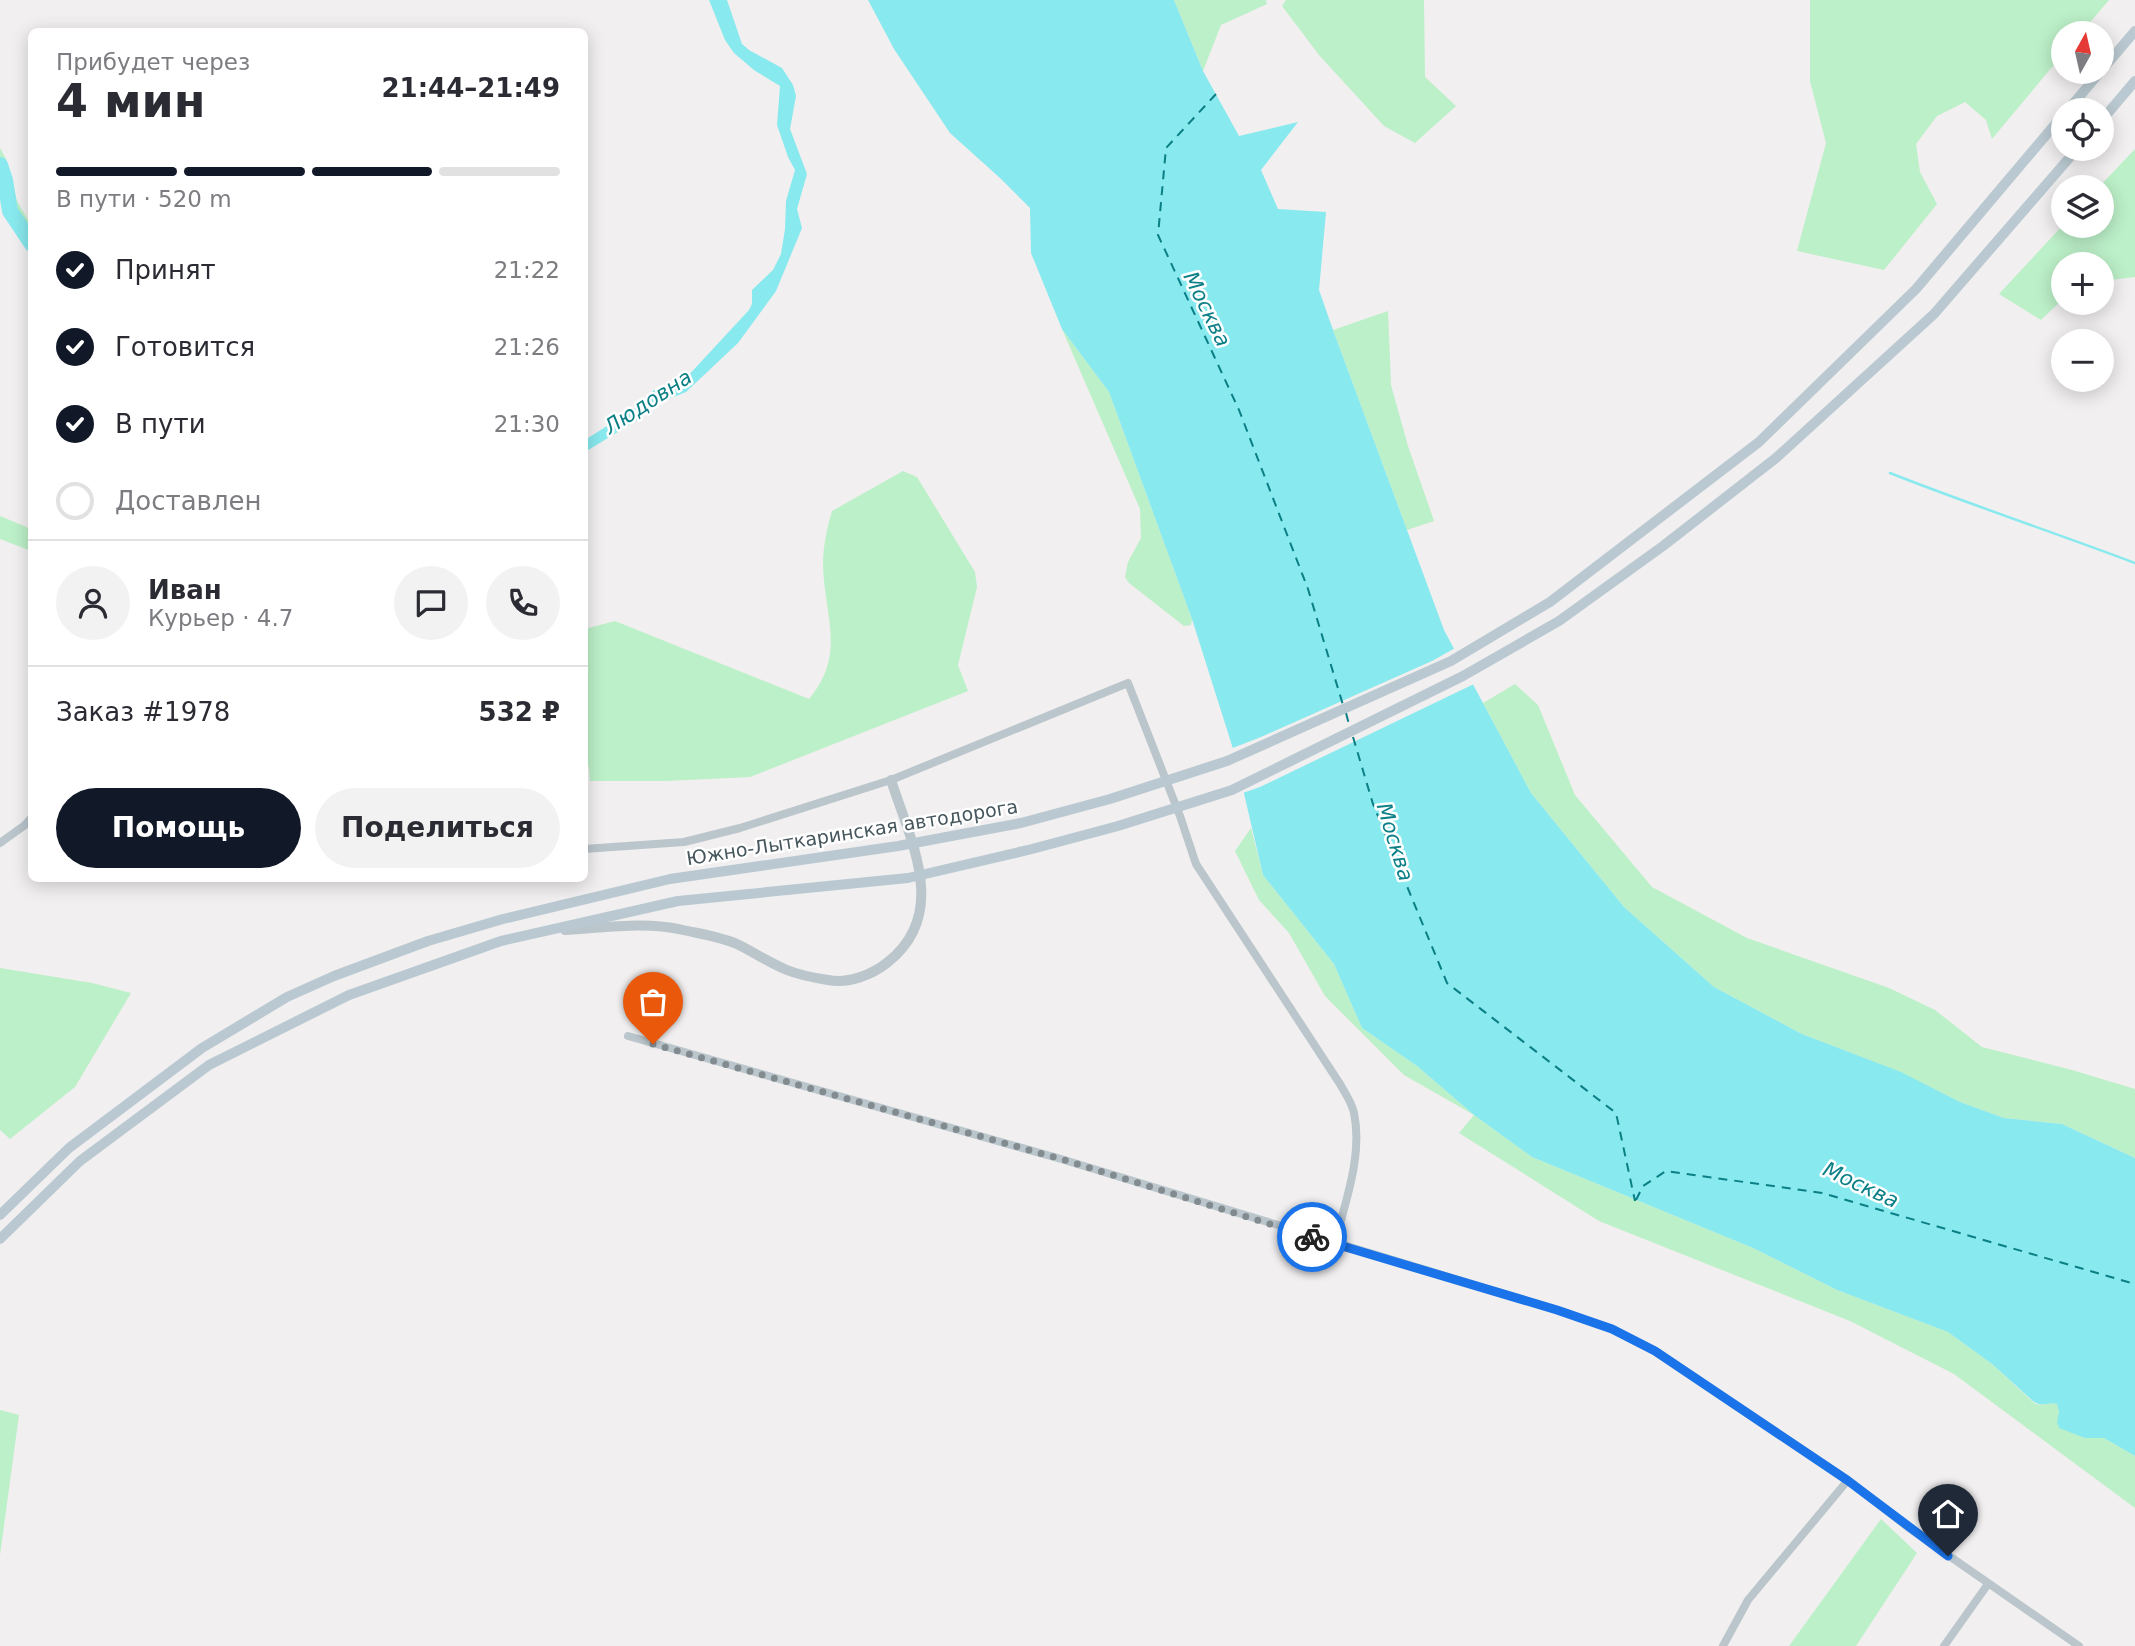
<!DOCTYPE html>
<html lang="ru">
<head>
<meta charset="utf-8">
<style>
  :root { --surface:#fff; --page:#f2f2f3; --text:#2b2b33; --muted:#7c7c81; --line:#e1e1e2; --accent:#111827 }
  body { margin:0; font-family:"DejaVu Sans",sans-serif; background:var(--page); color:var(--text); height:100vh; display:flex; flex-direction:column; font-size:26px; white-space:nowrap }
  * { box-sizing:border-box; margin:0 }
  p { font-size:23px; color:var(--muted) }
  .icon { flex:none; width:38px; height:38px; fill:none; stroke:currentColor; stroke-width:2; stroke-linecap:round; stroke-linejoin:round }
  .map { position:relative; flex:1; overflow:hidden }
  .side { position:absolute; left:28px; top:28px; width:560px; height:854px; display:flex; flex-direction:column; background:var(--surface); border-radius:10px; box-shadow:0 4px 18px #0003 }
  .side>* { flex:none }
  .needle { width:46px; rotate:8deg }
  .tools { position:absolute; left:2051px; top:21px; display:grid; gap:14px }
  .tools a { display:grid; place-items:center; width:63px; height:63px; border-radius:50%; background:var(--surface); box-shadow:0 4px 18px #0003; font-size:35px }
  .pin { position:absolute; display:grid; place-items:center; width:60px; height:60px; color:#fff; margin:-72px -30px; border-radius:50% 50% 50% 0; rotate:-45deg; box-shadow:0 0 7px #0007 }
  .pin .icon { rotate:45deg }
  .courier { position:absolute; display:grid; place-items:center; width:70px; height:70px; margin:-35px; border:5px solid #1a73e8; border-radius:50%; background:#fff; color:#222; box-shadow:0 2px 9px #0007 }
  .summary em { font-style:normal; font-weight:800 }
  .summary div { display:flex; flex-direction:column-reverse }
  .summary { display:flex; align-items:center; justify-content:space-between; height:119px; padding:0 28px }
  h1 { font-size:46px; font-weight:800; line-height:52px }
  .bar { display:grid; grid-template-columns:repeat(4,1fr); gap:10px 7px; align-content:center; height:84px; padding:0 28px }
  .bar i { height:9px; border-radius:5px; background:var(--line) }
  .bar .on { background:var(--accent) }
  .bar p { grid-column:span 4 }
  .line { display:flex; align-items:center; gap:18px; padding:0 28px; border-top:2px solid var(--line) }
  .line div { flex:1 }
  .round { display:grid; place-items:center; flex:none; width:74px; height:74px; border-radius:37px; background:var(--page) }
  ol { padding:0 28px; list-style:none }
  li { display:flex; align-items:center; gap:21px; height:77px }
  li p { margin-inline-start:auto }
  li .icon { padding:7px; border-radius:50%; background:var(--accent); color:#fff; stroke-width:4 }
  li:last-child { color:var(--muted) }
  li i { width:38px; height:38px; border:4px solid var(--line); border-radius:50% }
  .button { display:flex; gap:14px; margin-top:auto; padding:14px 28px }
  .button a { flex:1; height:80px; border-radius:42px; background:var(--accent); color:#fff; font-size:28px; font-weight:800; line-height:80px; text-align:center }
  .button a+a { background:var(--page); color:var(--text) }
  .map>svg:first-child { display:block }
</style>
</head>
<body>
<div class="map">
<svg width="2135" height="1646" viewBox="0 0 2135 1646">
  <rect width="100%" height="100%" fill="#f1efef"/>
  <path fill="#bcf0c8" d="M1174,0h92l1,4 -46,21 -18,46z
    M1286,0h138l1,77 31,29 -41,37 -31,-17 -65,-71 -37,-49z
    M1810,0h299l-28,33h-18v21l-71,85 -6,-19 -21,-18 -28,14 -21,28 4,28 17,32 -53,66 -87,-19 29,-108 -16,-62z
    M0,148l6,11 11,42 14,24v27l-21,-33 -10,-26z
    M2135,149v128l-33,4v-17h-39v35l-22,21 -42,-26 64,-69 39,1v-39h-3z
    M1388,311l3,74 17,61 26,75 -27,9 -74,-200z
    M1062,329l47,63 83,227 -1,6 -7,1 -55,-43 -4,-6 3,-15 13,-24 -1,-29z
    M903,471l14,6 58,95 2,15 -19,78 10,26 -218,86 -84,4h-76l-1,-13 -5,-14 1,-125 30,-8 194,78c38,-45 15,-84 14,-134 0,-18 4,-37 9,-54z
    M0,516l31,13v22l-31,-12z
    M1515,684l23,21 37,90 77,92 95,51 142,50 46,22 47,37 90,23 63,19v69l-73,-34 -58,-6 -44,-16 -60,-30 -98,-38 -88,-47 -90,-80 -93,-114 -48,-90z
    M1251,828l12,47 71,89 28,64 55,38 57,49 58,42 221,91 84,42 111,42 44,32 42,39c8,4 14,-1 23,1l2,8 26,25 19,1 31,18v52l-181,-134 -104,-53 -251,-100 -140,-88 15,-18 -70,-40 -79,-79 -36,-63 -30,-33 -24,-49z
    M0,968l92,15 39,10 -56,94 -65,52 -10,-9z
    M0,1410l19,5 -19,140z
    M1881,1519l36,34 -61,93h-67z"/>
  <path fill="#88e9ee" d="M709,0h18l15,44 7,6 33,18 11,17 3,11 -6,33 17,45 -10,35 5,19 -26,63 -38,52 -52,49 -25,10 -22,17 -54,33v-12l50,-32 19,-18 23,-6 9,-6 63,-68 3,-6v-14l21,-20 8,-16 4,-25 1,-28 9,-31 -7,-13 -11,-32 3,-39 -26,-16 -20,-17 -9,-13z
    M868,0h306l29,71 36,65 59,-14 -37,48 17,39 48,3 -7,78 14,40 111,300 87,163 93,114 90,80 88,47 99,38 59,30 44,16 58,6 73,34v298l-31,-18h-19l-26,-10 -2,-6 2,-10 -2,-8c-9,-2 -15,3 -23,-2l-42,-38 -44,-32 -111,-42 -84,-42 -221,-91 -58,-42 -57,-49 -55,-38 -28,-64 -71,-89 -28,-120 -43,-136 -83,-227 -47,-63 -31,-76 -1,-45 -30,-30 -50,-45 -56,-84z"/>
  <path fill="#f1efef" d="M1457,647l19,36 -216,104 -20,7 -10,-45 31,-12 171,-76z"/>
  <g fill="none" stroke-linecap="round" stroke-linejoin="round">
    <path stroke="#88e9ee" stroke-width="2.5" d="M1890,473c81,32 163,59 245,90"/>
    <path stroke="#88e9ee" stroke-width="16" d="M0,165l5,15 5,31 22,33"/>
    <path stroke="#0b7f86" stroke-width="2" stroke-dasharray="9 7" stroke-linecap="butt" d="M1216,94l-50,54 -8,87 81,175 69,179 35,116
      M1346,713l4,15
      M1353,737l20,67 74,179 169,130 19,88
      M1636,1200l7,-14 23,-15 156,22 313,91"/>
    <path stroke="#bac6cc" stroke-width="8" d="M0,843l25,-18 7,-8
      M584,849l100,-7 56,-14 151,-48 237,-97 52,133 16,48 144,220c5,9 12,19 14,29 9,43 -9,89 -19,130
      M628,1036l433,123 496,151 55,19 43,22 193,129 61,48 170,118
      M1723,1646l25,-46 100,-120
      M1944,1646l44,-62"/>
    <path stroke="#bac6cc" stroke-width="10" d="M565,930c38,-2 80,-9 118,0 18,4 39,7 56,15 16,8 31,18 48,25 12,5 28,8 41,10 20,4 44,-5 60,-18 62,-49 22,-122 3,-182"/>
    <path stroke="#bac9d1" stroke-width="10" d="M2102,70l33,-39
      M2068,110l32,-38
      M2102,120l33,-39
      M0,1215l69,-67 133,-100 85,-51 47,-21 94,-35 75,-22 167,-40 228,-33 123,-23 89,-24 117,-38 224,-100 99,-59 209,-160 157,-153 147,-174
      M0,1239l80,-78 129,-96 140,-70 152,-54 177,-40 230,-23 124,-29 86,-23 114,-36 231,-114 96,-55 104,-75 113,-88 158,-144 143,-165"/>
  </g>
  <g fill="none" stroke-linecap="round" stroke-linejoin="round">
    <path stroke="#828c90" stroke-width="7" stroke-dasharray="0 12.6" d="M653,1044l408,115 251,78"/>
    <path stroke="#1a73e8" stroke-width="9" d="M1312,1237l245,73 55,19 43,22 192,129 101,76"/>
  </g>
  <g text-anchor="middle" stroke-width="5" stroke-linejoin="round" paint-order="stroke">
    <g font-size="19" fill="#46565d" stroke="#fff">
      <text transform="translate(852 832) rotate(-9)" y="7">Южно-Лыткаринская автодорога</text>
    </g>
    <g font-size="21" font-style="italic" fill="#0b7f86" stroke="#fff">
      <text transform="translate(1207 309) rotate(64)" y="7">Москва</text>
      <text transform="translate(648 402) rotate(-33)" y="7">Людовна</text>
      <text transform="translate(1395 842) rotate(73)" y="7">Москва</text>
      <text transform="translate(1861 1185) rotate(25)" y="7">Москва</text>
    </g>
  </g>
</svg>
<div class="tools">
<a><svg class="needle" viewBox="-14 -14 28 28"><path d="M0-13l5 13h-10z" fill="#e53935"/><path d="M0 13l5-13h-10z" fill="#7c7c81"/></svg></a>
<a><svg class="icon" aria-label="locate" viewBox="0 0 24 24"><circle cx="12" cy="12" r="6"/><path d="M12 2v4M12 18v4M2 12h4M18 12h4"/></svg></a>
<a><svg class="icon" aria-label="layers" viewBox="0 0 24 24"><path d="M12 4l9 5-9 5-9-5zM3 14l9 5 9-5"/></svg></a>
<a>+</a>
<a>−</a>
</div>
<div class="pin" style="left:653px;top:1044px;background:#ea580c"><svg class="icon" aria-label="bag" viewBox="0 0 24 24"><path d="M5 8h14l-1 12H6zM9 8a3 3 0 0 1 6 0"/></svg></div>
<div class="pin" style="left:1948px;top:1556px;background:#1f2937"><svg class="icon" aria-label="home" viewBox="0 0 24 24"><path d="M3 11l9-7 9 7M6 9v11h12V9"/></svg></div>
<div class="courier" style="left:1312px;top:1237px"><svg class="icon" aria-label="bike" viewBox="0 0 24 24"><circle cx="6" cy="16" r="4"/><circle cx="18" cy="16" r="4"/><path d="M6 16l4-8h5l3 8M10 8l3 8H6M13 5h3"/></svg></div>
<section class="side">
<div class="summary"><div><h1>4 мин</h1><p>Прибудет через</p></div><em>21:44–21:49</em></div>
<div class="bar"><i class="on"></i><i class="on"></i><i class="on"></i><i></i><p>В пути · 520 m</p></div>
<ol>
<li><svg class="icon" aria-label="check" viewBox="0 0 24 24"><path d="M5 12l5 5 9-10"/></svg>Принят<p>21:22</p></li>
<li><svg class="icon" aria-label="check" viewBox="0 0 24 24"><path d="M5 12l5 5 9-10"/></svg>Готовится<p>21:26</p></li>
<li><svg class="icon" aria-label="check" viewBox="0 0 24 24"><path d="M5 12l5 5 9-10"/></svg>В пути<p>21:30</p></li>
<li><i></i>Доставлен</li>
</ol>
<div class="line" style="height:126px"><a class="round"><svg class="icon" aria-label="person" viewBox="0 0 24 24"><circle cx="12" cy="8" r="4"/><path d="M4 21q1-7 8-7t8 7"/></svg></a><div><b>Иван</b><p>Курьер · 4.7</p></div><a class="round"><svg class="icon" aria-label="chat" viewBox="0 0 24 24"><path d="M4 5h16v11H9l-5 4z"/></svg></a><a class="round"><svg class="icon" aria-label="phone" viewBox="0 0 24 24"><path d="M5 4h4l2 5-3 2q2 4 5 5l2-3 5 2v4C11 20 4 13 5 4z"/></svg></a></div>
<div class="line" style="height:91px"><div>Заказ #1978</div><b>532 ₽</b></div>
<div class="button"><a>Помощь</a><a>Поделиться</a></div>
</section>
</div>
</body>
</html>
